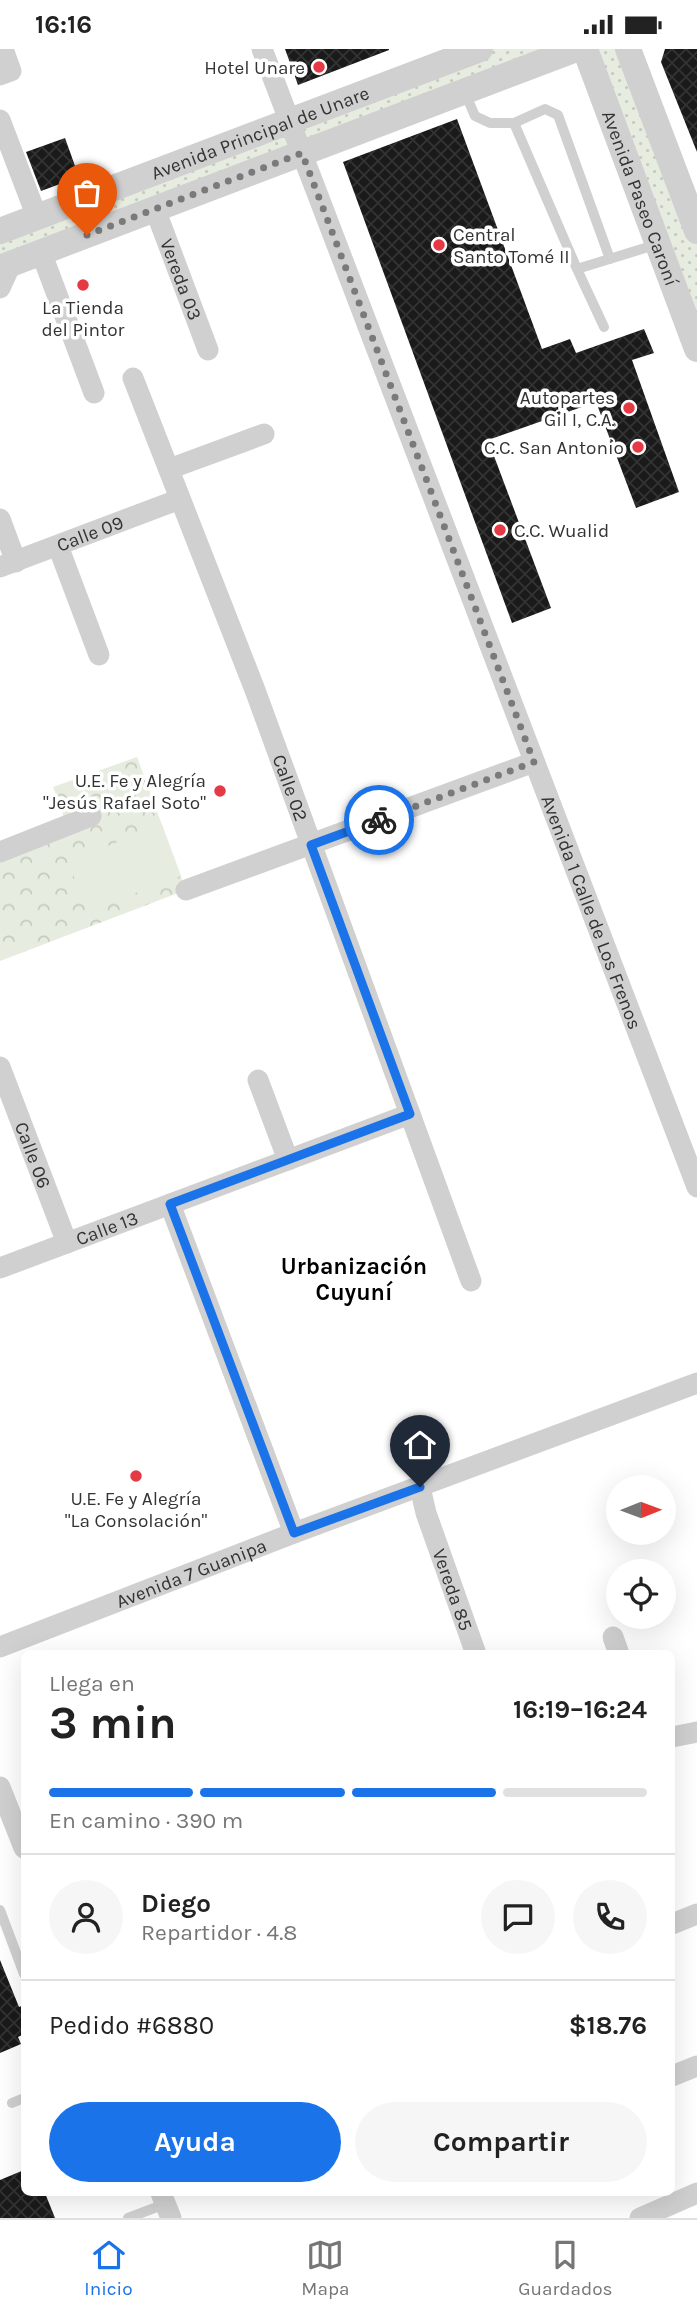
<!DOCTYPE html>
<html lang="es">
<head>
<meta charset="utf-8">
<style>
  :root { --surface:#fff; --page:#f6f6f6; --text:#222; --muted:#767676; --line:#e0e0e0; --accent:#1a73e8 }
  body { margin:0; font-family:Karla,sans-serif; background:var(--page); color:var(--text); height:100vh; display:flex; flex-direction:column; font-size:26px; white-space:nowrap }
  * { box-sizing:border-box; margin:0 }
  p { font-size:23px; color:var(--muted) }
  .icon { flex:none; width:38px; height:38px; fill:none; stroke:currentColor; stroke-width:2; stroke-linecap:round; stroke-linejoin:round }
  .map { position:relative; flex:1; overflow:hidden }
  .details { position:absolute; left:21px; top:1601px; width:654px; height:546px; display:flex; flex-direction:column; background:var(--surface); border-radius:10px; box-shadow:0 7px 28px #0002 }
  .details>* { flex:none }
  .needle { width:46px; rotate:89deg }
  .buttons { position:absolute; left:606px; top:1426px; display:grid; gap:14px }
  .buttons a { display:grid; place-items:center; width:70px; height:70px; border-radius:50%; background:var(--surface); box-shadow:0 7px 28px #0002; font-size:35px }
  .pin { position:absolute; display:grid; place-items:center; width:60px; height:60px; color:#fff; margin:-72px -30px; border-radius:50% 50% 50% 0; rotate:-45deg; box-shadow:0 0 7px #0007 }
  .pin .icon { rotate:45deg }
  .courier { position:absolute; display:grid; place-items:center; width:70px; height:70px; margin:-35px; border:5px solid #1a73e8; border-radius:50%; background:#fff; color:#222; box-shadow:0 2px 9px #0007 }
  .head em { font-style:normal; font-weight:700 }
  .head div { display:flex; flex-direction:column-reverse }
  .head { display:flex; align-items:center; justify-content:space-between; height:119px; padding:0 28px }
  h1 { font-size:46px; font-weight:700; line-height:52px }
  .bar { display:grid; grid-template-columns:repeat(4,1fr); gap:10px 7px; align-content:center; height:84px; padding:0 28px }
  .bar i { height:9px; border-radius:5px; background:var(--line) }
  .bar .on { background:var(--accent) }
  .bar p { grid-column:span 4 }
  .line { display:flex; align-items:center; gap:18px; padding:0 28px; border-top:2px solid var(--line) }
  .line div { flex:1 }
  .round { display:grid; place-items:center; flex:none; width:74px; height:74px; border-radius:37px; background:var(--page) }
  .action { display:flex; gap:14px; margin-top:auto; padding:14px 28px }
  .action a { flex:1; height:80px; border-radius:42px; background:var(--accent); color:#fff; font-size:28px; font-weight:700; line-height:80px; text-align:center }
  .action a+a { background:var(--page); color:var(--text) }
  .status { display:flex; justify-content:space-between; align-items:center; height:49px; padding:0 35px; background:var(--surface); direction:ltr }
  .status svg { height:19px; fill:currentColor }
  .tab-bar { display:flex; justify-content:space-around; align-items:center; height:98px; border-top:2px solid var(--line); background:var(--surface); font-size:19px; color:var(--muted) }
  .tab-bar a { display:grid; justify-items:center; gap:4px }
  .tab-bar .on { color:var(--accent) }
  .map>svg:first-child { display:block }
</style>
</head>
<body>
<div class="status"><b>16:16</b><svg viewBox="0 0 49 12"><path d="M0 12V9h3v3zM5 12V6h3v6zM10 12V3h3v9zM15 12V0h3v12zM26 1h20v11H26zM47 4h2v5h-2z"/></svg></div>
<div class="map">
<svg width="697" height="2169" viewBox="0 0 697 2169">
  <defs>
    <pattern id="grass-dots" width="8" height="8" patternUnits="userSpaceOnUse" patternTransform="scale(1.75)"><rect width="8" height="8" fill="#e6ecdf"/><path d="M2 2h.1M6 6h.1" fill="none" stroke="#c6cbc0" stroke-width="1.8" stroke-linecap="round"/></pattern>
    <pattern id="park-crowns" width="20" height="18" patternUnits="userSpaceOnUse" patternTransform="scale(1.75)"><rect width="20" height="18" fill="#e6ecdf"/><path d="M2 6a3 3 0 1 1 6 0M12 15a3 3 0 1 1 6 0" fill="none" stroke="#c6cbc0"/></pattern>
    <pattern id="building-cross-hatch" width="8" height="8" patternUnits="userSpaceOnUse" patternTransform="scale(1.75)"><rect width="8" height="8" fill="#1a1a1a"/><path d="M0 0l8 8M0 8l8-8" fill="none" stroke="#333"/></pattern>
  </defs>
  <rect width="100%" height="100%" fill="#fff"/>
  <path fill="url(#grass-dots)" d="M480,0h96l-565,214 -11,25v-57z
    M585,0h43l69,182v118z"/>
  <path fill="url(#park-crowns)" d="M137,708l49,133 -186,71v-109l67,-26 -14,-39z"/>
  <path fill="#e6ecdf" d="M162,776l19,51 -94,35 -19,-50z"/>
  <path fill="url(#building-cross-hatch)" d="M285,0h104v1l-91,35z
    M665,0h32v103l-36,-90z
    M457,70l85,230 28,-10 6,14 68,-24 10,24 -22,7 47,132 -43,16 -40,-106 -108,38 63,168 -39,15 -169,-461z
    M65,89l14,39 -38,14 -15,-39z
    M0,1911l19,47 5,-2v29l-6,3 3,7 -21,9z
    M24,2121v23h21l10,25h-55v-38z"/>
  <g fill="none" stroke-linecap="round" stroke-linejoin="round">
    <path stroke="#d0d0d0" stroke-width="10" d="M465,44l10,23 15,7h24l63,146 81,-25
      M514,74l31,-14 13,6 52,144
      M577,220l27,58
      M0,1861l24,64
      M12,2054l12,-5
      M128,2169l37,-14"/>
    <g stroke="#d0d0d0" stroke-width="21">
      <path id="s1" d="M262,0l435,1138"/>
      <path d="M0,26l11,-4 -8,-22"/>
      <path d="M0,71l37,97"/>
      <path id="s2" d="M155,160l53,141"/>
      <path d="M41,203l53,141"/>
      <path d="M0,239l11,-24"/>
      <path id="s3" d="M133,329l122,312 216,591"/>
      <path d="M169,420l95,-35"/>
      <path d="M0,470l16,43"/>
      <path d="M58,497l41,109"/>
      <path id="s4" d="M0,518l180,-68"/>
      <path d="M0,803l91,-36"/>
      <path d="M186,841l348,-128"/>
      <path id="s5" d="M0,1018l67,176"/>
      <path d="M258,1031l30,80"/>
      <path d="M170,1155l124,329"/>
      <path id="s6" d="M0,1219l410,-154"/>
      <path id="s7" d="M420,1438l6,26 50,141"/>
      <path d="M613,1588l6,17"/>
      <path id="s8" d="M0,1598l294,-114 403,-150"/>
      <path d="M672,1688l25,-5"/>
      <path d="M0,1738l24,61"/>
      <path d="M672,1875l25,-10"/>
      <path d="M672,2027l25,-10"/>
      <path d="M161,2144l10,25"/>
      <path d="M640,2169l57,-25"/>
    </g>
    <g stroke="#d0d0d0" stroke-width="26">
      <path id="s9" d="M585,0l112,300"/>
      <path d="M628,0l69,182"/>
      <path id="s10" d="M0,182l480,-182"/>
      <path d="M0,219l576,-219"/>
    </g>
  </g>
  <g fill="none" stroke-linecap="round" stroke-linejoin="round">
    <path stroke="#7a7a7a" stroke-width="7" stroke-dasharray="0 12.6" d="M87,186l215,-82 232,609 -155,58"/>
    <path stroke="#1a73e8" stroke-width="9" d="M379,771l-68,25 99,269 -240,90 124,329 126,-46"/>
  </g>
  <g fill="#e63946" stroke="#fff" stroke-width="2.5">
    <circle cx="319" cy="18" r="7"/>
    <circle cx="439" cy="196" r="7"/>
    <circle cx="83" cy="236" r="7"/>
    <circle cx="629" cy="359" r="7"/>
    <circle cx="638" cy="398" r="7"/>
    <circle cx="500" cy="481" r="7"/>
    <circle cx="220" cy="742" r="7"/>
    <circle cx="136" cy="1427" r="7"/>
  </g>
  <g text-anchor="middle" stroke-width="7" stroke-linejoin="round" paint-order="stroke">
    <g font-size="19" fill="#333" stroke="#fff" text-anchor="end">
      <text x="305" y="25">Hotel Unare</text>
      <text x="453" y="192" text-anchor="start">Central<tspan x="453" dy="22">Santo Tomé II</tspan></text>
      <text x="83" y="265" text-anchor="middle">La Tienda<tspan x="83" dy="22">del Pintor</tspan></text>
      <text x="615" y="355">Autopartes<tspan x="615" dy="22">Gil I, C.A.</tspan></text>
      <text x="624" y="405">C.C. San Antonio</text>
      <text x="514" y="488" text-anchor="start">C.C. Wualid</text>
      <text x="206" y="738">U.E. Fe y Alegría<tspan x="206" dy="22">"Jesús Rafael Soto"</tspan></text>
      <text x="136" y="1456" text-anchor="middle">U.E. Fe y Alegría<tspan x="136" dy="22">"La Consolación"</tspan></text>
    </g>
    <g font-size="19" fill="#333" stroke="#fff">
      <text dy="7" stroke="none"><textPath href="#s10" startOffset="278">Avenida Principal de Unare</textPath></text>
      <text dy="7" stroke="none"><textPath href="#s9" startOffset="159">Avenida Paseo Caroní</textPath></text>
      <text dy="7" stroke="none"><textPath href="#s2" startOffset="75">Vereda 03</textPath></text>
      <text dy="7" stroke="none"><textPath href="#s4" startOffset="96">Calle 09</textPath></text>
      <text dy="7" stroke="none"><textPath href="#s3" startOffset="439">Calle 02</textPath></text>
      <text dy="7" stroke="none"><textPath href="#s1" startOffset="924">Avenida 1 Calle de Los Frenos</textPath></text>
      <text dy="7" stroke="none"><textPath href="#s5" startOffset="94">Calle 06</textPath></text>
      <text dy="7" stroke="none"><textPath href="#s6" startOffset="114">Calle 13</textPath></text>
      <text dy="7" stroke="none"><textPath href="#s8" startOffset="205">Avenida 7 Guanipa</textPath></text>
      <text dy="7" stroke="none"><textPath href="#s7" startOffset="108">Vereda 85</textPath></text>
    </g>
    <g font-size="23" font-weight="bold" fill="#000" stroke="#fff">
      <text x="354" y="1225">Urbanización<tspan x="354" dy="26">Cuyuní</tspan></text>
    </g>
  </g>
</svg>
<div class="buttons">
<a><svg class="needle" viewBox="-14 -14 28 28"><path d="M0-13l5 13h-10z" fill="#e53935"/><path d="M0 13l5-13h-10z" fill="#767676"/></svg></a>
<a><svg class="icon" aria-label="locate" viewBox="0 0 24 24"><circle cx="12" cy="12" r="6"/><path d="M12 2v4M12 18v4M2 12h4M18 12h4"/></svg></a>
</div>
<div class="pin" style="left:87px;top:186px;background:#ea580c"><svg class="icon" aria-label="bag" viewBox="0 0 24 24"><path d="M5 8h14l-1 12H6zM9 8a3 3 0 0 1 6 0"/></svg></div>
<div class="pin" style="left:420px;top:1438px;background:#1f2937"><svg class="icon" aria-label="home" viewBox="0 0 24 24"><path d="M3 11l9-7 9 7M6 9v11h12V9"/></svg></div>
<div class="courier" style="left:379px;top:771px"><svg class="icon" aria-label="bike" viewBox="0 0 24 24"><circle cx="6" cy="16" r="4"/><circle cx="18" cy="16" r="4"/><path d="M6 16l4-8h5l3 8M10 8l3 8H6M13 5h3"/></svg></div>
<section class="details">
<div class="head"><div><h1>3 min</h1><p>Llega en</p></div><em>16:19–16:24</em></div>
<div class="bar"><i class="on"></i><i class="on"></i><i class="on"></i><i></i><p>En camino · 390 m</p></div>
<div class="line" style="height:126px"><a class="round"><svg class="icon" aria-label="person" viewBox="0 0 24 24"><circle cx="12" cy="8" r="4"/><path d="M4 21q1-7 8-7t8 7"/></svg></a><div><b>Diego</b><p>Repartidor · 4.8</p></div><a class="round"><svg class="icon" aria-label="chat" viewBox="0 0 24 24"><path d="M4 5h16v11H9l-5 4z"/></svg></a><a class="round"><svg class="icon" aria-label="phone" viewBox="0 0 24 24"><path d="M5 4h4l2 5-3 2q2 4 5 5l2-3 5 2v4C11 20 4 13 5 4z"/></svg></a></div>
<div class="line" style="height:91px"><div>Pedido #6880</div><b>$18.76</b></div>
<div class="action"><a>Ayuda</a><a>Compartir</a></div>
</section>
</div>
<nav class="tab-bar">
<a class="on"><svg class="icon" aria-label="home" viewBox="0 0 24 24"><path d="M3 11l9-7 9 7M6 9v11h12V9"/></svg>Inicio</a>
<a><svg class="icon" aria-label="map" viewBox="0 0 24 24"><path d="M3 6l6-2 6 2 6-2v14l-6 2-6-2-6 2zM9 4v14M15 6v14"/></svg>Mapa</a>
<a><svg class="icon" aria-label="saved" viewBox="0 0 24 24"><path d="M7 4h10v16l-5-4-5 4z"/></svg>Guardados</a>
</nav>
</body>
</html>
